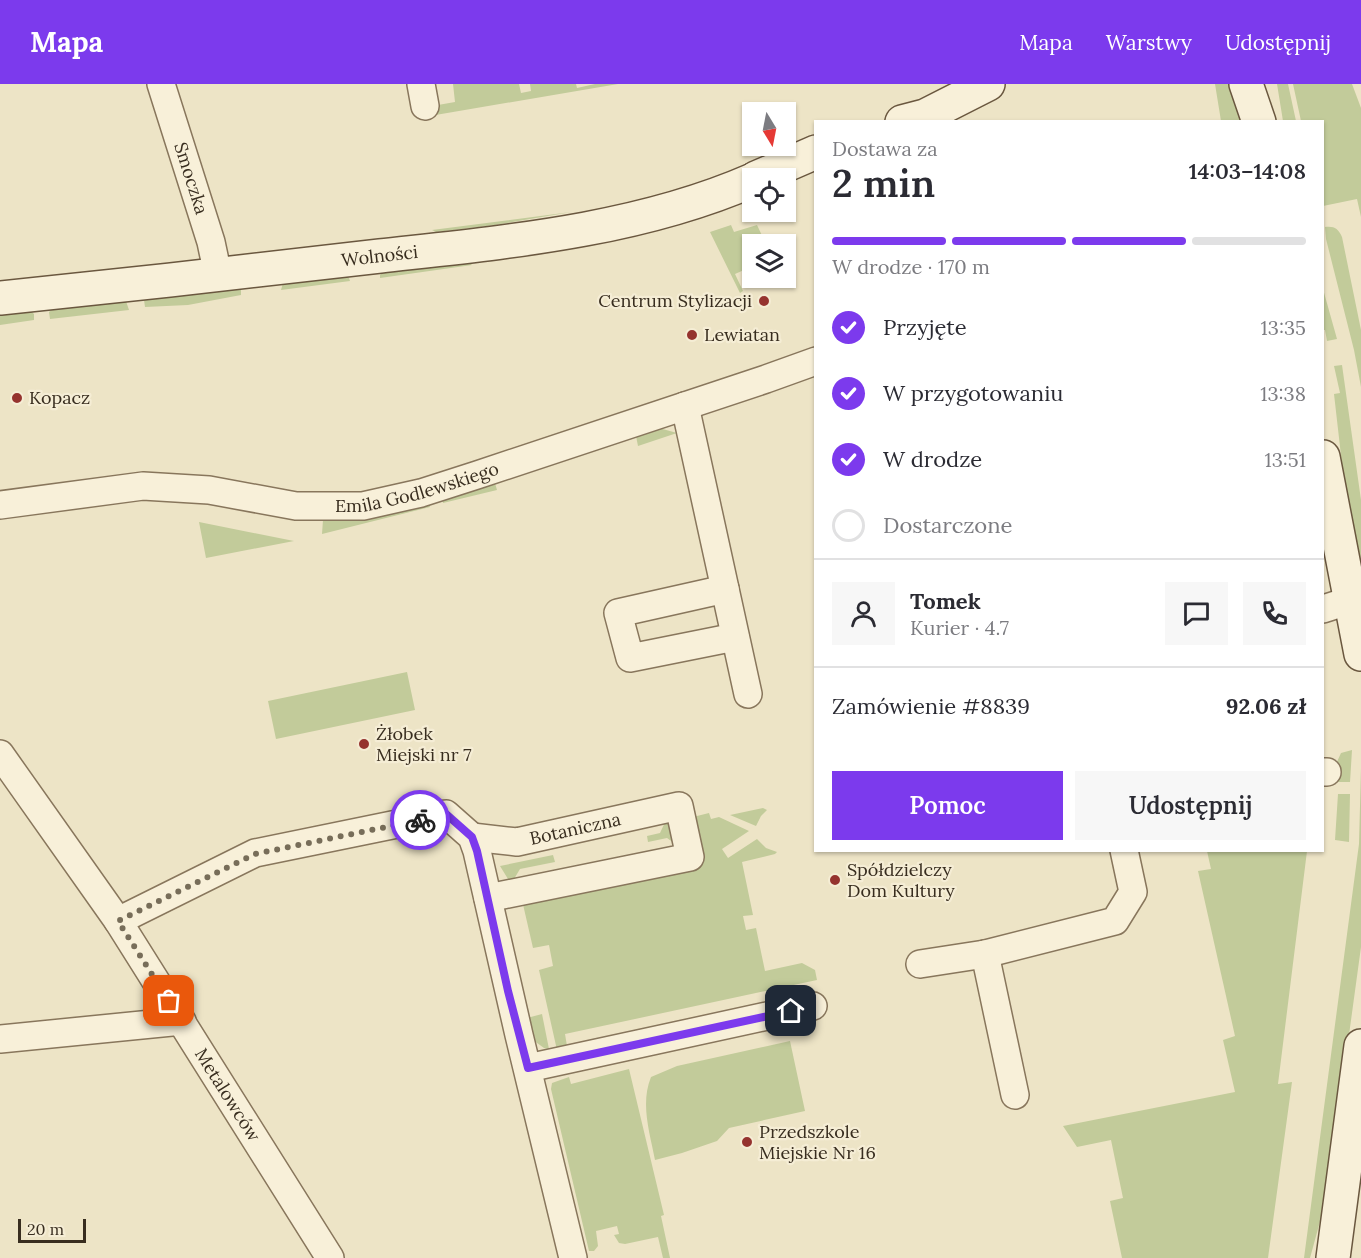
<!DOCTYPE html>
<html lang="pl">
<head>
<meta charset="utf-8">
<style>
  :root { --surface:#fff; --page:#f7f7f7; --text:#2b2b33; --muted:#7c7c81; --line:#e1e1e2; --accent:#7c3aed }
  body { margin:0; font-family:Lora,serif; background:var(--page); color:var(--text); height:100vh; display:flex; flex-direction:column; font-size:22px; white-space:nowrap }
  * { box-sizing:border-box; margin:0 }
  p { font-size:20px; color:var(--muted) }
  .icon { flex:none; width:33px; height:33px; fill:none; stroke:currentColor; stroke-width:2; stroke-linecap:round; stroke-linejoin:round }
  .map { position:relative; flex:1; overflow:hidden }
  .details { position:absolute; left:814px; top:36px; width:510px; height:732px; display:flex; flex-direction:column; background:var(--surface); border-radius:0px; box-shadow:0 2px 4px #0004 }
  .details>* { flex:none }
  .needle { width:39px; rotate:170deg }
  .tools { position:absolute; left:742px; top:18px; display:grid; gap:12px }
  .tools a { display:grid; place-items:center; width:54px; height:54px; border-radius:0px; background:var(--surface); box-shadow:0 2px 4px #0004; font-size:30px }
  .scale { position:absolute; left:18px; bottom:15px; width:68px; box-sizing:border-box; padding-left:6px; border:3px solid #382d1f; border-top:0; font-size:16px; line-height:21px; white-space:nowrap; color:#382d1f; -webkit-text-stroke:4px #f5edd5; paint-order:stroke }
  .pin { position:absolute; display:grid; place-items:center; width:51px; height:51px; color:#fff; margin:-26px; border-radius:12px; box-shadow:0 3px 9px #0006 }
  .courier { position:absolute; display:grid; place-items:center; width:60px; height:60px; margin:-30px; border:4px solid #7c3aed; border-radius:50%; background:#fff; color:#222; box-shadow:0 2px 8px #0007 }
  .head em { font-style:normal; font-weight:600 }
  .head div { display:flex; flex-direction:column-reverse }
  .head { display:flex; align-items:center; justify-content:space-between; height:102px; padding:0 18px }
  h1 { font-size:39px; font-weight:600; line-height:45px }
  .bar { display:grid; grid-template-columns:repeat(4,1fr); gap:9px 6px; align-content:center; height:72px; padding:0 18px }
  .bar i { height:8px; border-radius:4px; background:var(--line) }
  .bar .selected { background:var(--accent) }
  .bar p { grid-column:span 4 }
  .line { display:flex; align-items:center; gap:15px; padding:0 18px; border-top:2px solid var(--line) }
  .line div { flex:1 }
  .round { display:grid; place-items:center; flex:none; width:63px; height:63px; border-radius:0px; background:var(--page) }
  ol { padding:0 18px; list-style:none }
  li { display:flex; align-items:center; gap:18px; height:66px }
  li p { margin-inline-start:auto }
  li .icon { padding:6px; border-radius:50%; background:var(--accent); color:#fff; stroke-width:4 }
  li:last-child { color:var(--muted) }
  li i { width:33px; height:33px; border:3px solid var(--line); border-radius:50% }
  .primary-button { display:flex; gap:12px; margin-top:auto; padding:12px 18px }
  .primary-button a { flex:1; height:69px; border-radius:0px; background:var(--accent); color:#fff; font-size:24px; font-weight:600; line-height:69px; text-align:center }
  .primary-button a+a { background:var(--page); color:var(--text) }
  header { display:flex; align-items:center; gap:36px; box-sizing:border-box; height:84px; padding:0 30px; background:var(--accent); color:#fff }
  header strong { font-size:28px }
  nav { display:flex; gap:33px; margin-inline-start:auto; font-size:21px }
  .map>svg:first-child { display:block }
</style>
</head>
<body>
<header>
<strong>Mapa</strong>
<nav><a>Mapa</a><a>Warstwy</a><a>Udostępnij</a></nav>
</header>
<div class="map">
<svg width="1361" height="1174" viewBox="0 0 1361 1174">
  <rect width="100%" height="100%" fill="#ede4c6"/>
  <path fill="#c2cb9a" d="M453,0h66l2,9 10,-2 -1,-7h46l1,4 18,-4h23l-200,34 -1,-5 21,-8 17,-3z
    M1215,0h20l10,37h-24z
    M1277,0h11l8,37h-13z
    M1293,0h59l9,24v109l-4,-18 -34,7v-84l-22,-1z
    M571,128l-76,13 -59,7 -4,-2z
    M731,141l3,7 23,-7 9,19h-13v22l-18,8 8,17 -3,2 -30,-61z
    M1325,143c9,-1 13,1 17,10l19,93v57l-7,-37 -28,-111z
    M469,178l3,3 -92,13v-3l3,-3z
    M346,192l3,2 1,3 -69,9 2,-7z
    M238,204l3,2v5l-53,10 -43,2 -1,-7 2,-1z
    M1323,205l14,50 -10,2 -2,-11h-2z
    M126,217l3,9 -79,9 -1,-7 3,-3z
    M31,227l3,3v6l-34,5v-11z
    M1342,281l19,135v76l-13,-59 -14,-123 6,-1 -6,-27z
    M659,344l18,5 -39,13 -2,-10z
    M494,396l3,10 -54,13 -1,-6z
    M428,417l2,6 -108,27 1,-14 18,-1z
    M199,438l95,19 -88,17z
    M407,588l8,38 -139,29 -8,-38z
    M1352,666l-2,32h-12l-2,-18 5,-11z
    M1361,684v179l-34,249 -17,62h-6l55,-414z
    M1338,710h12l-1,48 -14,-2z
    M763,724l4,2 -6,6 -5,10 -26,-11z
    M709,729l2,6 8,-2 30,14 -27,18 6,9 29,-19 9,9 11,4 -2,2 -33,8 11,53 -10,1 3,14 10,-2 9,43 37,-8 13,7 2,10 -252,54 2,12 -10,4 -18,-80 14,-4 -4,-21 -16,3 -11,-48 176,-38 -9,-44z
    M667,734l15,27 -14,7 6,-9 -7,-5 -19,4 -1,-6 13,-3z
    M1207,767h100l-29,233 14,-2 -24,176h-146l-12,-57 13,-3 -12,-58 -34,7 -14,-21 172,-34 -12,-52 12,-4 -37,-165 13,-2z
    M553,771l2,7 -35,7 -9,15 -11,-18z
    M542,930l7,35 -5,-1 -11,-8 -6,-22z
    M790,957l15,70 -76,17 -12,13 -35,12 -27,7c-5,-27 -15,-56 -4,-83l26,-11z
    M629,985l35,146 -3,1 9,42h-7l-5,-21 -33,7 -6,-1 -5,-8 5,-1 -2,-8 -21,5 2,15 -4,5h-5l-38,-162 1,-6 17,-6 2,7z"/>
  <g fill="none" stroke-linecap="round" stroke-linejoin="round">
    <defs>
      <g id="street">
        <path id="s1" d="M161,0l50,158 7,33"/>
        <path d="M421,0l4,22"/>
        <path d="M685,322l63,288"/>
        <path id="s2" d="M0,421l143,-19 66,4 87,16h67l58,-13 56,-18 289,-96 50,-18"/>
        <path d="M725,505l-107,24 12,45 105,-21"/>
        <path d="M1323,525l28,-9"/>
        <path id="s3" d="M0,670l118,167 212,337"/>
        <path d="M1323,688h4"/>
        <path id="s4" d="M472,753l45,5 162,-36 11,51 -202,41"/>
        <path d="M118,837l137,-68 191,-39 26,23 5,14 42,184 54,223"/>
        <path d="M985,870l30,141"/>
        <path d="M920,880l65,-10 130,-33 18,-29 -9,-42"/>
        <path d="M0,955l182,-18"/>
        <path d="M528,984l285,-62"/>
      </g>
      <g id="secondary">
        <path d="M1246,0l13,38"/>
        <path d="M902,38l23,-6 63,-32"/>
        <path d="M756,94l60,-26"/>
        <path id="s5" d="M0,214c127,-13 253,-27 380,-42 125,-14 256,-25 373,-76"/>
        <path d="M1323,373l38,197"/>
        <path d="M1333,1174l28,-212"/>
      </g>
    </defs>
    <use href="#street" stroke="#88765c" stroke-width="30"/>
    <use href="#secondary" stroke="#6a573f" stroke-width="36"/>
    <use href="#street" stroke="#f8f0d9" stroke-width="27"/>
    <use href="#secondary" stroke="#f8f0d9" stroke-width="33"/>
  </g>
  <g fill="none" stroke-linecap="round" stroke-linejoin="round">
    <path stroke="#776d59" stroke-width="6" stroke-dasharray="0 10.8" d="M169,917l-51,-80 137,-67 165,-34"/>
    <path stroke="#7c3aed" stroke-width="8" d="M420,736l26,-6 26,23 5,14 31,140 20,77 263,-57"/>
  </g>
  <g fill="#95332e" stroke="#f5edd5" stroke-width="2">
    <circle cx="764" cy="217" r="6"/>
    <circle cx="692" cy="251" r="6"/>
    <circle cx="17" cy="314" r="6"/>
    <circle cx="364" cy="660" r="6"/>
    <circle cx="835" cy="796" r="6"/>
    <circle cx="747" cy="1058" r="6"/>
  </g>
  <g text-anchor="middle" stroke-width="4.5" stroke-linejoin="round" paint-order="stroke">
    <g font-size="18" fill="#382d1f" stroke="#f5edd5">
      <text dy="6" stroke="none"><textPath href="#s1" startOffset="99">Smoczka</textPath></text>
      <text dy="6" stroke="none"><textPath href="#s5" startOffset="382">Wolności</textPath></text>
      <text dy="6" stroke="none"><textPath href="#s2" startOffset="422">Emila Godlewskiego</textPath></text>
      <text dy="6" stroke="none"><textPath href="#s4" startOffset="105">Botaniczna</textPath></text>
      <text dy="6" stroke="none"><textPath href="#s3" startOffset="410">Metalowców</textPath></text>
    </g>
    <g font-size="18" fill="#382d1f" stroke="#f5edd5" text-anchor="start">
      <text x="752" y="223" text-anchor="end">Centrum Stylizacji</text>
      <text x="704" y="257">Lewiatan</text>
      <text x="29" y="320">Kopacz</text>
      <text x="376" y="656">Żłobek<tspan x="376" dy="21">Miejski nr 7</tspan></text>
      <text x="847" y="792">Spółdzielczy<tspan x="847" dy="21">Dom Kultury</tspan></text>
      <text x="759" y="1054">Przedszkole<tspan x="759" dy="21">Miejskie Nr 16</tspan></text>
    </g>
  </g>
</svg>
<div class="tools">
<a><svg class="needle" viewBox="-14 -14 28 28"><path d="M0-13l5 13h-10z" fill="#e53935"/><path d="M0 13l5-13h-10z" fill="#7c7c81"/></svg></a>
<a><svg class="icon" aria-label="locate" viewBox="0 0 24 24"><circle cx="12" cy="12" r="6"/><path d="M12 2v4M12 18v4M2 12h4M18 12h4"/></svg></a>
<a><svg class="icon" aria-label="layers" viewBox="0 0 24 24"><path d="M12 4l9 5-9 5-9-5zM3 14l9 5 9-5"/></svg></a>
</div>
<div class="scale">20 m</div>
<div class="pin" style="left:169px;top:917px;background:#ea580c"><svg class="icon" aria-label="bag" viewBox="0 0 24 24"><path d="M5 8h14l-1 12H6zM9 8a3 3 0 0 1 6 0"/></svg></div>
<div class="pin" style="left:791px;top:927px;background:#1f2937"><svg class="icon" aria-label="home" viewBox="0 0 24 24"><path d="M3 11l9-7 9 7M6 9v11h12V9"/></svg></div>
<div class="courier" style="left:420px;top:736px"><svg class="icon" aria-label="bike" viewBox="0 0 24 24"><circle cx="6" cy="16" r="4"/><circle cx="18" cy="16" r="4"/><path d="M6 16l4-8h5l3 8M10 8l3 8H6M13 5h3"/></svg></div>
<section class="details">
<div class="head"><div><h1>2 min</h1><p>Dostawa za</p></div><em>14:03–14:08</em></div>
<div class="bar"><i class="selected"></i><i class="selected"></i><i class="selected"></i><i></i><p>W drodze · 170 m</p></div>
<ol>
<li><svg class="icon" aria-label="check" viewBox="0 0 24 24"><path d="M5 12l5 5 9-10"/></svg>Przyjęte<p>13:35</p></li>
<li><svg class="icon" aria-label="check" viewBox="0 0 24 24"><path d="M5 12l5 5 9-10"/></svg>W przygotowaniu<p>13:38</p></li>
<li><svg class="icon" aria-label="check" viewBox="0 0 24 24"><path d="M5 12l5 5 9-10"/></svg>W drodze<p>13:51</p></li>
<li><i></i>Dostarczone</li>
</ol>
<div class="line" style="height:108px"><a class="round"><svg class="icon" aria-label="person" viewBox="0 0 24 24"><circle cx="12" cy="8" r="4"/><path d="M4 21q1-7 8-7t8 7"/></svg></a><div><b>Tomek</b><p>Kurier · 4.7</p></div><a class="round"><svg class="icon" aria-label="chat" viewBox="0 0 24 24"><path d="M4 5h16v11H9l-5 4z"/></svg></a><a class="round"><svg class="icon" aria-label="phone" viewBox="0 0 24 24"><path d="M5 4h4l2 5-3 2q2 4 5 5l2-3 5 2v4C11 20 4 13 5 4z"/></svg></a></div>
<div class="line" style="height:78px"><div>Zamówienie #8839</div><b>92.06 zł</b></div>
<div class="primary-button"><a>Pomoc</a><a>Udostępnij</a></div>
</section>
</div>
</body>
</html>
